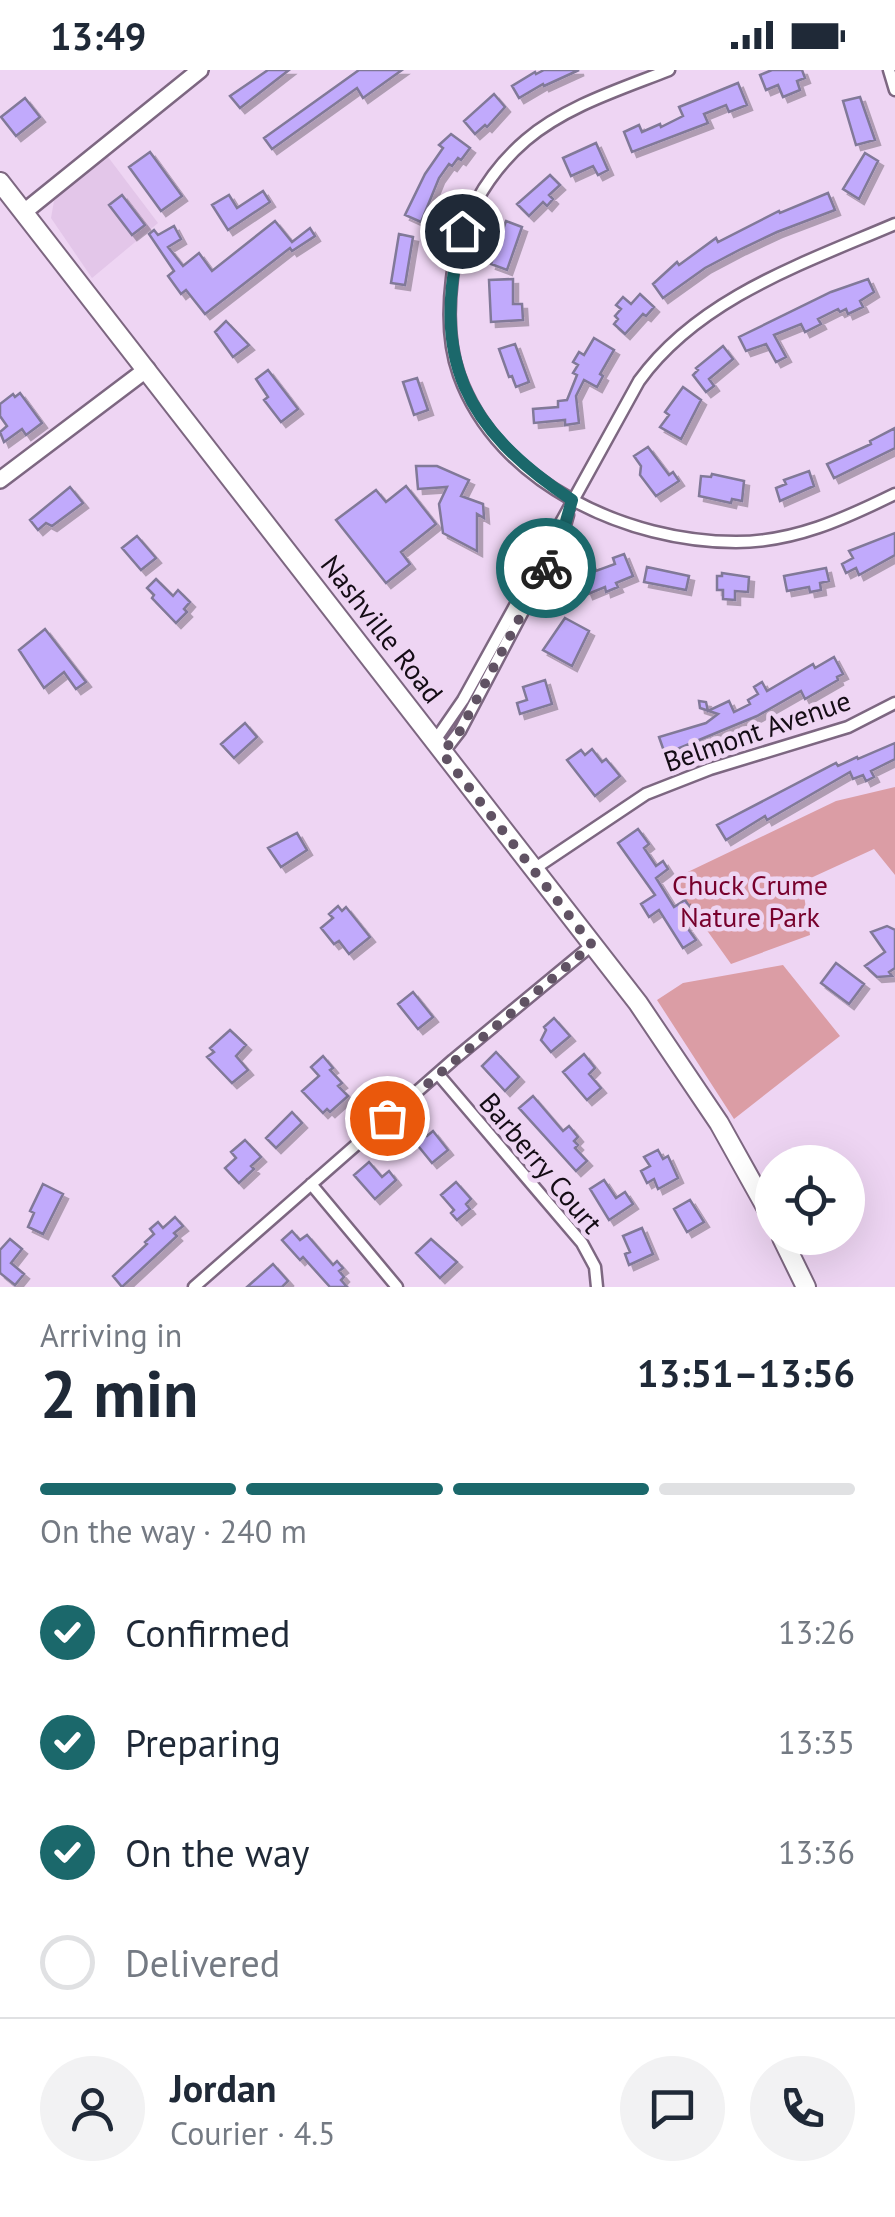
<!DOCTYPE html>
<html lang="en">
<head>
<meta charset="utf-8">
<style>
  :root { --surface:#fff; --page:#f2f2f3; --text:#1f2937; --muted:#747a83; --line:#e0e1e3; --accent:#1b686b }
  body { margin:0; font-family:"PT Sans",sans-serif; background:var(--page); color:var(--text); height:100vh; display:flex; flex-direction:column; font-size:38px; white-space:nowrap }
  * { box-sizing:border-box; margin:0 }
  p { font-size:32px; color:var(--muted) }
  .icon { flex:none; width:55px; height:55px; fill:none; stroke:currentColor; stroke-width:2; stroke-linecap:round; stroke-linejoin:round }
  .map { position:relative; height:1217px; overflow:hidden }
  .drawer { display:flex; flex-direction:column; background:var(--surface); flex:1 }
  .drawer>* { flex:none }
  .tools { position:absolute; left:755px; top:1075px; display:grid; gap:20px }
  .tools a { display:grid; place-items:center; width:110px; height:110px; border-radius:50%; background:var(--surface); box-shadow:0 10px 40px #0002; font-size:50px }
  .pin { position:absolute; display:grid; place-items:center; width:85px; height:85px; color:#fff; margin:-42px; border:5px solid #fff; border-radius:50%; box-shadow:0 2px 10px #0007 }
  .courier { position:absolute; display:grid; place-items:center; width:100px; height:100px; margin:-50px; border:8px solid #1b686b; border-radius:50%; background:#fff; color:#222; box-shadow:0 2px 12px #0007 }
  .summary em { font-style:normal; font-weight:800 }
  .summary div { display:flex; flex-direction:column-reverse }
  .summary { display:flex; align-items:center; justify-content:space-between; height:170px; padding:0 40px }
  h1 { font-size:65px; font-weight:800; line-height:75px }
  .bar { display:grid; grid-template-columns:repeat(4,1fr); gap:15px 10px; align-content:center; height:120px; padding:0 40px }
  .bar i { height:12px; border-radius:8px; background:var(--line) }
  .bar .current { background:var(--accent) }
  .bar p { grid-column:span 4 }
  .line { display:flex; align-items:center; gap:25px; padding:0 40px; border-top:2px solid var(--line) }
  .line div { flex:1 }
  .round { display:grid; place-items:center; flex:none; width:105px; height:105px; border-radius:52px; background:var(--page) }
  ol { padding:0 40px; list-style:none }
  li { display:flex; align-items:center; gap:30px; height:110px }
  li p { margin-inline-start:auto }
  li .icon { padding:10px; border-radius:50%; background:var(--accent); color:#fff; stroke-width:4 }
  li:last-child { color:var(--muted) }
  li i { width:55px; height:55px; border:5px solid var(--line); border-radius:50% }
  .status { display:flex; justify-content:space-between; align-items:center; height:70px; padding:0 50px; background:var(--surface); direction:ltr }
  .status svg { height:28px; fill:currentColor }
  .map>svg:first-child { display:block }
</style>
</head>
<body>
<div class="status"><b>13:49</b><svg viewBox="0 0 49 12"><path d="M0 12V9h3v3zM5 12V6h3v6zM10 12V3h3v9zM15 12V0h3v12zM26 1h20v11H26zM47 4h2v5h-2z"/></svg></div>
<div class="map">
<svg width="895" height="1217" viewBox="0 0 895 1217">
  <defs>
    <filter id="shadow"><feDropShadow dx="5" dy="5" stdDeviation="0" flood-color="#0004"/></filter>
  </defs>
  <rect width="100%" height="100%" fill="#eed5f3"/>
  <path fill="#e3c6e9" d="M105,83l53,70 -66,55 -41,-60 3,-17z"/>
  <path fill="#db9da5" d="M895,717v88l-21,-26 -72,33 8,53 -79,29 -60,-84 165,-79z
    M783,895l57,71 -106,83 -77,-119 26,-17z"/>
  <path fill="#c1aafc" stroke="#817998" stroke-width="2.5" filter="url(#shadow)" d="M268,0h21l-49,38 -10,-12z
    M359,0h43l-39,28 -6,-10 -85,61 -8,-11z
    M544,0h35l-35,16 -1,-2 -24,14 -7,-12 23,-14 1,2z
    M772,0h30l3,8 -8,3 3,9 -17,7 -5,-12 -12,5 -6,-15z
    M738,13l9,22 -18,7 -3,-7 -22,9 4,9 -76,29 -8,-20 15,-7 3,7 18,-8 1,3 22,-11 -4,-9z
    M494,24l11,13 -18,20 -2,-2 -10,9 -11,-13z
    M860,27l15,43 -19,5 -13,-44z
    M25,28l15,19 -24,19 -15,-19z
    M451,64l19,14 -9,12 -3,-2 -6,8 -3,-2 -10,14 -18,44 -16,-7 20,-41 18,-26 -4,-3z
    M596,73l12,27 -10,5 -5,-9 -22,10 -8,-18z
    M150,82l32,44 -21,15 -32,-44z
    M865,83l13,8 -19,38 -16,-10z
    M550,105l10,10 -11,10 4,4 -6,7 -4,-4 -14,14 -12,-12z
    M263,121l7,11 -42,28 -16,-25 17,-10 8,13z
    M828,123l7,17 -58,22 -36,17 -36,19 -42,30 -10,-14 24,-22 2,3 37,-27 2,4 61,-31 1,2z
    M122,125l23,30 -13,10 -23,-30z
    M275,151l17,21 18,-14 5,8 -23,15 -2,-3 -85,66 -19,-24 -5,4 -13,-18 6,-5 -25,-37 5,-4 4,5 16,-9 7,13 -13,8 15,19 16,-13 13,18z
    M506,151l16,6 -15,43 -16,-6z
    M399,164l14,3 -8,48 -14,-2z
    M513,209v25h9l1,16 -32,2 -2,-42z
    M868,209l6,13 -14,9 3,6 -15,7 -2,-5 -6,3 -2,-3 -20,10 3,5 -16,8 -4,-8 -27,11 12,22 -10,5 -10,-18 -20,7 -7,-14 92,-45z
    M640,224l14,13 -8,9 -3,-2 -18,20 -11,-10 4,-5 -3,-3 6,-7 -5,-4 7,-8 8,7z
    M226,251l23,24 -16,12 -18,-25z
    M594,268l20,12 -14,24 3,2 -6,11 -13,-7 -8,16 3,27 -14,2v-5l-31,3 -1,-14 25,-2v-6l9,-1 10,-25 -4,-2 5,-8 -5,-3 6,-10 5,3z
    M515,274l14,38 -13,5 -4,-11 -3,1 -10,-28z
    M723,276l10,13 -24,20 5,7 -8,6 -13,-17 5,-5 -2,-2z
    M268,300l30,39 -17,13 -17,-22 4,-3 -12,-18z
    M417,308l11,32 -14,5 -11,-33z
    M683,317l18,13 -20,39 -21,-12 9,-12 -4,-3z
    M20,323l22,30 -16,12 -4,-6 -18,13 -4,-10 7,-6 -7,-10v-12l13,-10 2,3z
    M895,358v20l-61,30 -7,-14 44,-20 -1,-3z
    M648,377l21,28 4,-3 6,9 -23,15 -16,-21 1,-9 -7,-10z
    M416,396h21l32,14 -8,16 22,8 1,14 -7,-4v37l-34,-18 -4,-29 8,-17 -29,2z
    M809,401l5,15 -34,15 -4,-13 10,-4 -2,-4z
    M712,404l32,7 -2,20 -10,-2 -1,4 -32,-7 2,-20 10,1z
    M406,416l30,38 -35,28 9,12 -24,19 -50,-63 40,-30 10,12z
    M70,417l13,16 -31,23 -6,-3 -8,7 -8,-10z
    M895,463v22l-36,20 -3,-7 -10,5 -4,-9 11,-6 -4,-7z
    M137,466l19,22 -15,12 -19,-22z
    M624,484l9,22 -17,7 2,4 -12,5 -1,-5 -17,7 -9,-23 15,-6 2,6 19,-7 -2,-6z
    M647,497l42,9 -3,14 -42,-8z
    M826,498l3,13 -9,2 1,7 -11,2 -1,-5 -22,4 -3,-15z
    M722,503l27,4 -1,15 -13,-1v9l-12,-1v-9h-6v-14h5z
    M156,509l17,17 5,-6 12,12 -6,7 3,3 -11,11 -24,-25 2,-3 -7,-7z
    M565,548l24,13 -17,35 -29,-16z
    M45,559l41,53 -10,7 -12,-17 -20,16 -25,-38z
    M834,587l9,17 -6,3 1,3 -33,19 -4,-8 -44,25 -92,38 -6,-17 47,-14 12,-9 -18,-6 -1,-7 7,1 2,9 21,-10 5,11 16,-8 -2,-4 10,-6 -4,-7 8,-5 5,9 46,-27 2,4z
    M545,610l7,24 -32,10 -3,-11 10,-3 -4,-13z
    M245,653l12,14 -23,21 -13,-14z
    M895,673v16l-24,12 3,6 -8,4 -3,-6 -10,4 -3,-7 -83,48 -2,-4 -39,24 -9,-15 119,-62 2,3 19,-9 1,2z
    M592,679l10,13 4,-3 14,17 -25,20 -28,-36 14,-10 4,5z
    M638,759l11,15 -5,4 12,18 7,-5 5,8 -12,9 18,29 11,-7 12,18 -11,8 10,14 -13,8 -24,-38 -10,7 -8,-13 14,-9 -37,-52z
    M297,763l10,17 -26,17 -13,-19z
    M338,836l4,5 4,-4 24,30 -21,17 -10,-13 -5,3 -13,-16 12,-10 -4,-4z
    M887,856l8,4v38l-6,4 3,4 -15,1 -12,-11 20,-14 -14,-20z
    M836,893l28,21 -15,20 -28,-21z
    M413,922l20,25 -15,12 -20,-25z
    M554,948l16,18 -19,16 -10,-12 5,-10 -2,-3z
    M230,960l16,15 -10,11 12,14 -16,13 -25,-26 7,-5 -4,-4z
    M496,982l23,25 -14,14 -23,-25z
    M584,984l11,14 -6,6 12,14 -14,12 -24,-28z
    M323,986l10,12 -3,2 12,13 -4,3 10,10 -18,16 -3,-3 -4,4 -21,-22 17,-15 -8,-9z
    M533,1026l30,35 6,-5 9,11 -4,4 4,4 -3,3 12,13 -11,10 -57,-63z
    M292,1042l10,11 -26,25 -10,-10z
    M416,1053l11,13 6,-5 15,19 -16,13 -26,-32z
    M245,1070l16,17 -10,9 3,3 -15,14 -14,-15 11,-10 -5,-6z
    M658,1080l5,9 5,-3 10,22 -20,11 -4,-10 -7,4 -6,-12 9,-5 -6,-9z
    M369,1092l13,15 7,-6 7,9 -21,19 -21,-24z
    M604,1110l12,18 9,-6 8,12 -24,16 -19,-31z
    M456,1112l15,17 -5,5 4,5 -13,11 -6,-7 3,-3 -13,-15z
    M43,1114l20,10 -20,40 -15,-7 6,-14 -4,-2z
    M690,1130l14,22 -17,10 -13,-23z
    M175,1147l8,9 -9,7 3,3 -55,51 -9,-11 34,-32 -2,-2 9,-8 -4,-5 8,-7 5,6z
    M642,1158l11,26 -24,11 -4,-11 5,-2 -7,-16z
    M292,1161l8,9 7,-5 26,30 4,-4 6,7 -4,3 5,6 -3,3 6,7h-17l-27,-30 -3,3 -18,-20z
    M10,1169l12,10 -11,14 13,11 -9,11 -15,-12v-23z
    M431,1169l26,23 -17,16 -24,-25z
    M273,1194l15,17 -6,6h-35z"/>
  <g fill="none" stroke-linecap="round" stroke-linejoin="round">
    <defs>
      <path id="street" d="M669,0c-48,19 -103,36 -143,70 -41,35 -68,85 -74,138 -4,32 -4,66 7,97 39,109 169,167 277,167 58,0 108,-23 159,-48
        M889,0l6,20
        M434,672l29,-42 176,-319c60,-83 165,-118 256,-157
        M443,683l17,-22 101,-192 7,-24
        M534,799l112,-75 64,-25 138,-42 47,-24
        M438,1004l144,169 13,24 2,20
        M311,1114l86,103
        M194,1217l259,-227 139,-115"/>
      <path id="secondary" d="M24,142l176,-142
        M0,410l147,-111"/>
      <path id="primary" d="M0,112l638,821 81,120 53,95
        M782,1168l24,49"/>
    </defs>
    <use href="#street" stroke="#7d6781" stroke-width="15"/>
    <use href="#secondary" stroke="#7d6781" stroke-width="20"/>
    <use href="#primary" stroke="#7d6781" stroke-width="22"/>
    <use href="#street" stroke="#fff" stroke-width="10"/>
    <use href="#secondary" stroke="#fff" stroke-width="15"/>
    <use href="#primary" stroke="#fff" stroke-width="18"/>
  </g>
  <g fill="none" stroke-linecap="round" stroke-linejoin="round">
    <path stroke="#605263" stroke-width="10" stroke-dasharray="0 18" d="M387,1048l205,-173 -150,-192 18,-22 86,-163"/>
    <path stroke="#1b686b" stroke-width="12" d="M462,161c-32,128 2,197 110,269l-11,39 -15,29"/>
  </g>
  <g text-anchor="middle" stroke-width="9" stroke-linejoin="round" paint-order="stroke">
    <g font-size="28" fill="#140c15" stroke="#eed5f3">
      <text transform="translate(382 559) rotate(52)" y="10">Nashville Road</text>
      <text transform="translate(757 661) rotate(-19)" y="10">Belmont Avenue</text>
      <text transform="translate(541 1093) rotate(50)" y="10">Barberry Court</text>
    </g>
    <g font-size="28" fill="#77002c" stroke="#eed5f3">
      <text x="750" y="825">Chuck Crume<tspan x="750" dy="32">Nature Park</tspan></text>
    </g>
  </g>
</svg>
<div class="tools">
<a><svg class="icon" aria-label="locate" viewBox="0 0 24 24"><circle cx="12" cy="12" r="6"/><path d="M12 2v4M12 18v4M2 12h4M18 12h4"/></svg></a>
</div>
<div class="pin" style="left:387px;top:1048px;background:#ea580c"><svg class="icon" aria-label="bag" viewBox="0 0 24 24"><path d="M5 8h14l-1 12H6zM9 8a3 3 0 0 1 6 0"/></svg></div>
<div class="pin" style="left:462px;top:161px;background:#1f2937"><svg class="icon" aria-label="home" viewBox="0 0 24 24"><path d="M3 11l9-7 9 7M6 9v11h12V9"/></svg></div>
<div class="courier" style="left:546px;top:498px"><svg class="icon" aria-label="bike" viewBox="0 0 24 24"><circle cx="6" cy="16" r="4"/><circle cx="18" cy="16" r="4"/><path d="M6 16l4-8h5l3 8M10 8l3 8H6M13 5h3"/></svg></div>
</div>
<section class="drawer">
<div class="summary"><div><h1>2 min</h1><p>Arriving in</p></div><em>13:51–13:56</em></div>
<div class="bar"><i class="current"></i><i class="current"></i><i class="current"></i><i></i><p>On the way · 240 m</p></div>
<ol>
<li><svg class="icon" aria-label="check" viewBox="0 0 24 24"><path d="M5 12l5 5 9-10"/></svg>Confirmed<p>13:26</p></li>
<li><svg class="icon" aria-label="check" viewBox="0 0 24 24"><path d="M5 12l5 5 9-10"/></svg>Preparing<p>13:35</p></li>
<li><svg class="icon" aria-label="check" viewBox="0 0 24 24"><path d="M5 12l5 5 9-10"/></svg>On the way<p>13:36</p></li>
<li><i></i>Delivered</li>
</ol>
<div class="line" style="height:180px"><a class="round"><svg class="icon" aria-label="person" viewBox="0 0 24 24"><circle cx="12" cy="8" r="4"/><path d="M4 21q1-7 8-7t8 7"/></svg></a><div><b>Jordan</b><p>Courier · 4.5</p></div><a class="round"><svg class="icon" aria-label="chat" viewBox="0 0 24 24"><path d="M4 5h16v11H9l-5 4z"/></svg></a><a class="round"><svg class="icon" aria-label="phone" viewBox="0 0 24 24"><path d="M5 4h4l2 5-3 2q2 4 5 5l2-3 5 2v4C11 20 4 13 5 4z"/></svg></a></div>
</section>
</body>
</html>
